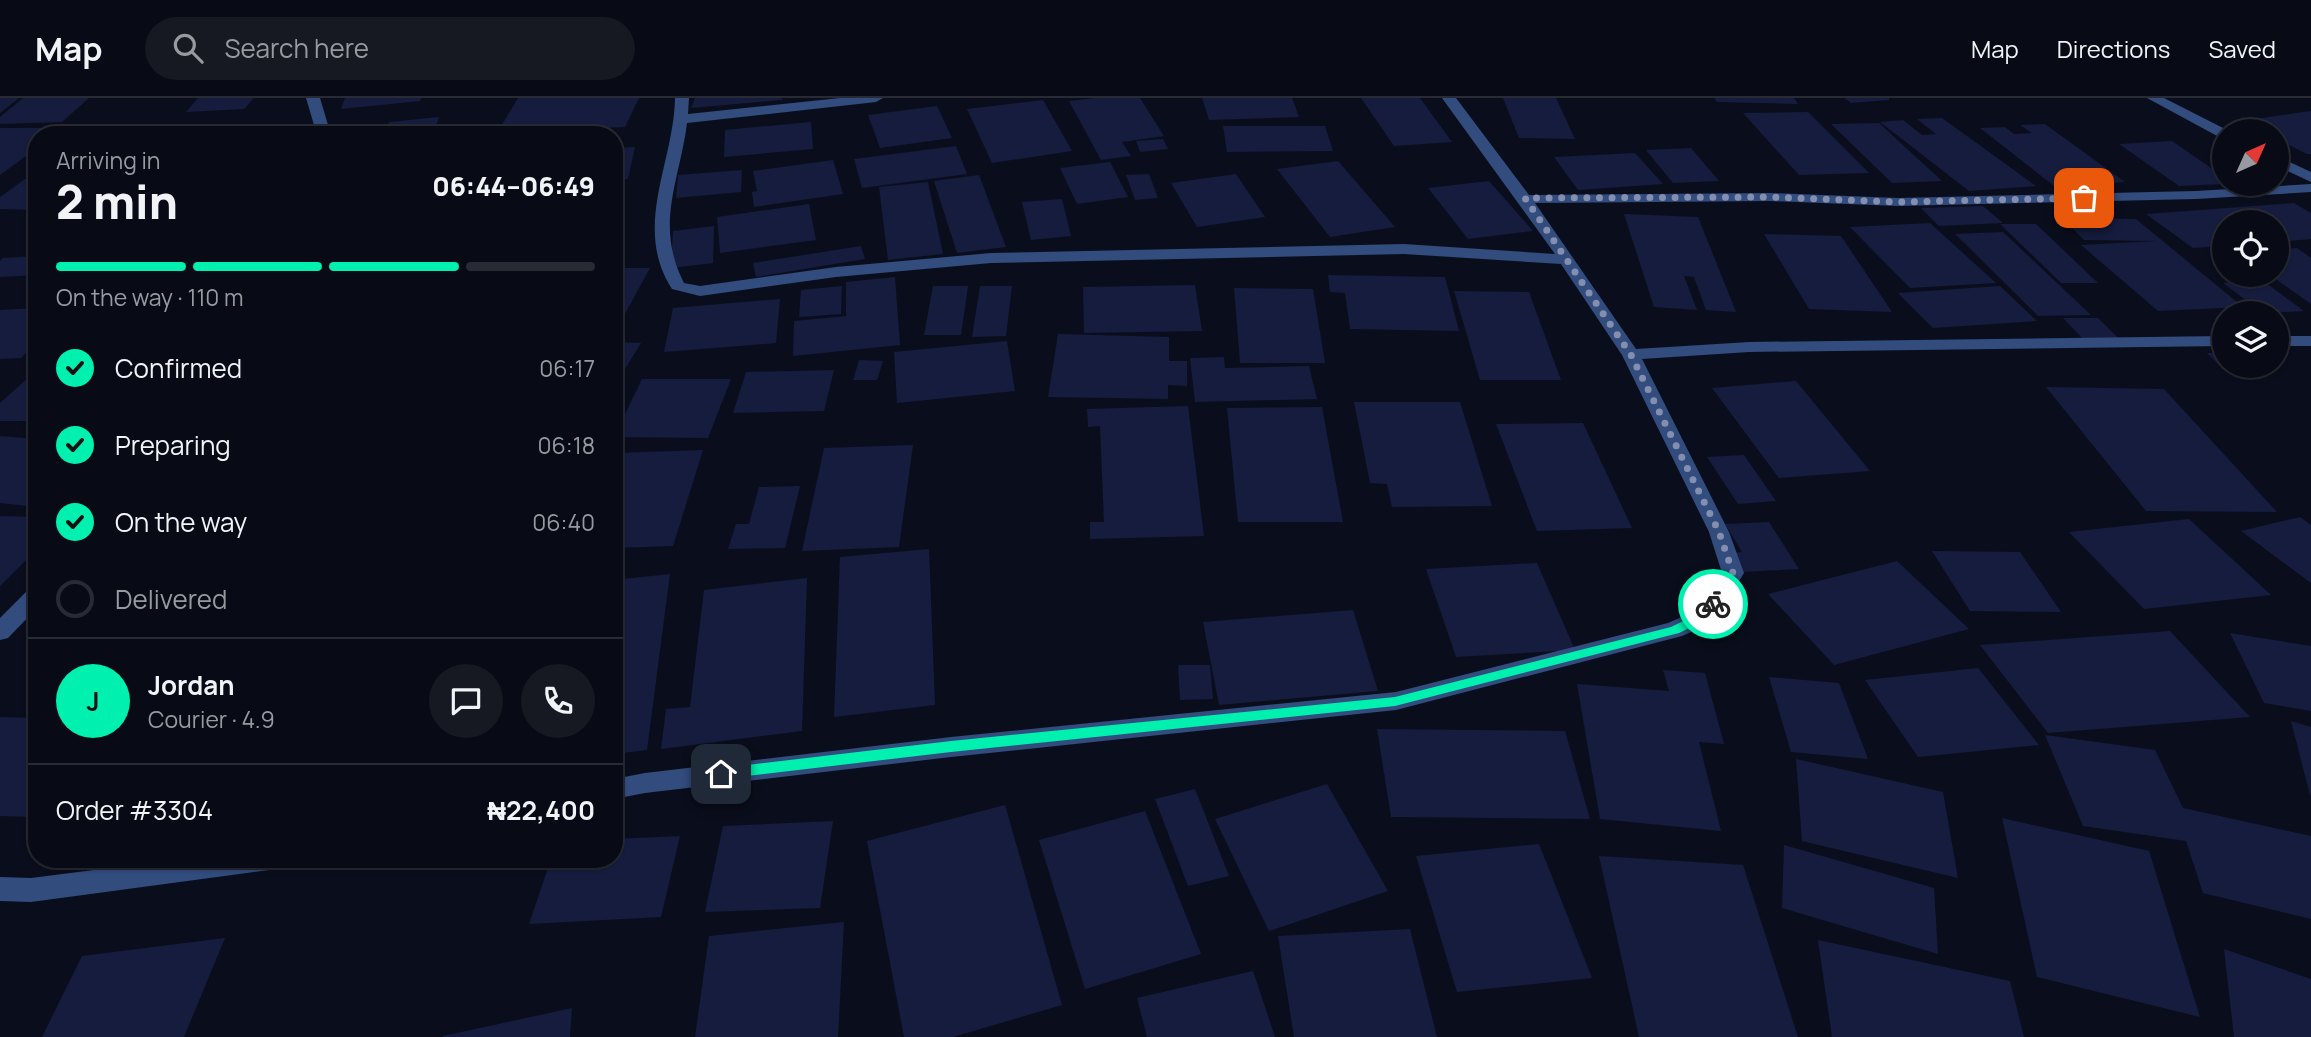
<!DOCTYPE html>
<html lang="en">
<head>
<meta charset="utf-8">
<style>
  :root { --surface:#080a15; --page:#161822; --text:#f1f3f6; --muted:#989aa0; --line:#292b34; --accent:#00f1af }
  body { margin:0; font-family:Manrope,sans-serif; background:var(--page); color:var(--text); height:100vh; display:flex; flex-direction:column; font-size:26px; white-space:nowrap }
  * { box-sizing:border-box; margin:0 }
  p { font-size:23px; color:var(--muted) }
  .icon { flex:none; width:38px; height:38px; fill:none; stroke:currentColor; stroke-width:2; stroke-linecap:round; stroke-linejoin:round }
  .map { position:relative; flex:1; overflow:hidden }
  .panel { position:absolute; left:28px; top:28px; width:595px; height:742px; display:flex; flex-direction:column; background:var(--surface); border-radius:28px; box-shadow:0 2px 5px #0004,0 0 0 2px var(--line) }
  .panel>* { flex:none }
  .needle { width:46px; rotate:45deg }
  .buttons { position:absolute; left:2212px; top:21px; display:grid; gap:14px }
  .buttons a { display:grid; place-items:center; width:77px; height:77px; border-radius:50%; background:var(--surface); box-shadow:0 2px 5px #0004,0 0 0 2px var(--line); font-size:35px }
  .pin { position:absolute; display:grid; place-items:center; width:60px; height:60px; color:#fff; margin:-30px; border-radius:14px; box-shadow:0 4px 10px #0006 }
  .courier { position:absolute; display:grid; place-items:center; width:70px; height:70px; margin:-35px; border:5px solid #00f1af; border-radius:50%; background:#fff; color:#222; box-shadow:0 2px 9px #0007 }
  .summary em { font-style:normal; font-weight:800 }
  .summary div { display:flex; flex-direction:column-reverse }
  .summary { display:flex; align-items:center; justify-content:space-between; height:119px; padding:0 28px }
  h1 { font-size:46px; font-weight:800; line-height:52px }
  .bar { display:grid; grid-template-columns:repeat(4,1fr); gap:10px 7px; align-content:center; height:84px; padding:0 28px }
  .bar i { height:9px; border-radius:5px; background:var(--line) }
  .bar .selected { background:var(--accent) }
  .bar p { grid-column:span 4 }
  .line { display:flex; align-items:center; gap:18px; padding:0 28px; border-top:2px solid var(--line) }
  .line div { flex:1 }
  .round { display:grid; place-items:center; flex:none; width:74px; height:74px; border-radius:37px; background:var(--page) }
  ol { padding:0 28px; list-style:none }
  li { display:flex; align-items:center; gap:21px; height:77px }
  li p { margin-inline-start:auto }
  li .icon { padding:7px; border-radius:50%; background:var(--accent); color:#111; stroke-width:4 }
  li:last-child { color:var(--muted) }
  li i { width:38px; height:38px; border:4px solid var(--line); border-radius:50% }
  header { display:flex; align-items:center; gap:42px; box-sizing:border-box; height:98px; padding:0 35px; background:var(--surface); border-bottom:2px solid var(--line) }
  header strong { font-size:33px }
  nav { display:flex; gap:38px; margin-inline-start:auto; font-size:24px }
  .search { width:490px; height:63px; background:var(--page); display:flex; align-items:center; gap:18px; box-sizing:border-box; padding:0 24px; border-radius:38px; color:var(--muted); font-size:26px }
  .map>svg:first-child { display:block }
</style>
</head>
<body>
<header>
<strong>Map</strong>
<div class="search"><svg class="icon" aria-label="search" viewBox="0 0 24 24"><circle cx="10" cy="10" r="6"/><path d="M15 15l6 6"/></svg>Search here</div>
<nav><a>Map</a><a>Directions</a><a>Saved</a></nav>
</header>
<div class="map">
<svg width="2311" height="939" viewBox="0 0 2311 939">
  <rect width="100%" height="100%" fill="#0a0e1c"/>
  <path fill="#151c3e" d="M0,0h19l-19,15z
    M23,0h66l-27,24 -62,2v-7z
    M198,0h56l-10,11 -58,3z
    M345,0h76l-1,3 -79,8z
    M518,0h121l-14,29 -128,6z
    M695,0h87v2l-91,8z
    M1095,0h45l24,38 -42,6 9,14 -30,4 -32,-59z
    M1202,0h90l7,19 -90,3z
    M1361,0h59l32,44 -58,4z
    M1503,0h53l19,41 -56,-1z
    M1714,0h80l4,6 -81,-2z
    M1844,0h45v2l-38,3z
    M1043,2l29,51 -80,12 -25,-54z
    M937,8l15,32 -72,10 -12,-33z
    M2311,13v43h-4l-30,-15v-8h-15l-21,-10z
    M1808,14l61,61 -70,2 -56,-62z
    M439,19l-5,14 -50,4 5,-13z
    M1942,20l94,68 -67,5 -89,-69 23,-2 19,15 14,-1 -19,-15z
    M811,24l2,27 -89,8 1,-27z
    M1879,25l63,58 -50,2 -61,-59z
    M2045,26l80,58 -71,4 -74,-58 25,-1 9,7 18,-1 -12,-8z
    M1223,28h102l8,25 -106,1z
    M0,30h63l-9,7h-17v13l-37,27z
    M1163,41l5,10 -28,3 -4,-11z
    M2172,43l52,36v7l-45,2 -60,-42z
    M956,48l11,28 -105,14 -8,-29z
    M635,49l-7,32 -14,1v-32z
    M1691,50l28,33 -46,2 -27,-33z
    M1635,55l28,31 -85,6 -24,-33z
    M833,62l10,34 -89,13 -2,-15 5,-1 -4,-20z
    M1338,63l57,66 -65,10 -53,-68z
    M1110,64l18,35 -51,7 -17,-36z
    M742,72l-1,22 -65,6 2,-23z
    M1149,76l9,24 -23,2 -9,-25z
    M1236,76l29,43 -68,10 -26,-44z
    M979,77l27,72 -49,6 -23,-72z
    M25,81h12v31l-37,-1v-12z
    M1489,83l44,50 -65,8 -40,-51z
    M928,84l15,72 -55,6 -9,-73z
    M1062,101l9,37 -40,4 -9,-38z
    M2294,105l17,10v26l-34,3v-20h-53v24l-31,2 -47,-34z
    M809,106l7,36 -96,13 -3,-36z
    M1983,108l20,17 -64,3 -18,-18z
    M1624,116l74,3 38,95 -30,-2 -12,-33 -10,-1 13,34 -43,-3z
    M2062,120l74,1 107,88 -85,4 -77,-66 76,-4 -73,-1z
    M1930,125l66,60 -86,5 -60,-61z
    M2000,126h36l62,59h-37z
    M714,128l-1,37 -42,5 2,-37z
    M2003,134l88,83 -53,1 -83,-82z
    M1764,136l77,2 51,76 -83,-3z
    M861,148l4,13 -109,18 -3,-14z
    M2297,150l14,10v46l-41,-29h7v-25z
    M37,158v19l-37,2v-16l3,-3z
    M614,170h36l-36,66z
    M1328,177l117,2 14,54 -109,-2 -5,-36 -15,-1z
    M895,179l5,68 -107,11 1,-35 52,-5v-34z
    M2262,182l42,31 -41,2 -40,-30z
    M1195,187l7,46 -118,2 -1,-46z
    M842,188l-1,28 -42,3 2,-27z
    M933,188h35l-7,49h-37z
    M980,188h32l-6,50 -34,1z
    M2000,188l37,35 -104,7 -35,-35z
    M1234,190l79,1 12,74h-85z
    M1454,193l75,1 32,88h-81z
    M780,201l-4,44 -112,9 9,-44z
    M37,210v33l-16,17 -21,1v-49z
    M2063,220h35l20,20h-36z
    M1058,236l111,3v24h18v25l-19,-1v14l-120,-2z
    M1007,243l8,50 -118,12 -3,-51z
    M614,244l27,1 -27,44z
    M2207,255h17v13h-4z
    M1224,259l1,11 84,-2 8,33 -122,3 -5,-44z
    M859,262l24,1 -6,19h-24z
    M37,272v51h-37v-18z
    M834,272l-10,41 -91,2 13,-41z
    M642,281h89l-23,59 -94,-1z
    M1796,283l74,90 -91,7 -67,-90z
    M2046,289l118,2 113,123 -131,-1z
    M1354,304h106l32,104 -100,1 -5,-23 -17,-1z
    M1188,308l16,130 -114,3v-17h14l-4,-96 -12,1 -1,-18z
    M1322,309l21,115h-105l-11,-114z
    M1583,325l49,105 -95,3 -41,-107z
    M0,338l37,3v68l-37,-4z
    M913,347l-14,102 -97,4 22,-103z
    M703,352l-30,96 -59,2v-95z
    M1744,357l32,46 -38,3 -31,-47z
    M800,388l-15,62 -57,1 8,-25h13l10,-37z
    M0,418l37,1v32l-37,37z
    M2300,419l11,8v58l-70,-52z
    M2189,421l82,76 -127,14 -75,-77z
    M1769,424l30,47 -58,3 -11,-19 12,-1 -17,-28z
    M929,451l6,156 -101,12 6,-160z
    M1932,453l88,1 41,60 -91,-1z
    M1897,463l72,68 -135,36 -66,-71z
    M1537,465l38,87 -119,7 -30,-88z
    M670,476l-23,176 -33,4v-174z
    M807,480l-5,153 -141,18 5,-40 24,-2 14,-117z
    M1353,512l25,81 -159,14 -16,-83z
    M2170,533l80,86 -202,16 -68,-88z
    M2230,535l81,13v65l-47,-8z
    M1178,567h32l3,34 -33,1z
    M1978,570l61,77 -121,12 -53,-77z
    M1663,572l42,3 19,71 -25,-2 22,89 -121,-12 -23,-135 92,7z
    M1769,579l70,6 29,76 -77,-7z
    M0,619l37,1 -2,99 -35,-1z
    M2291,623l20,6v67l-1,1z
    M1377,631l188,2 25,88 -199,-2z
    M2045,637l110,15 28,58 128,28v83l-108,-26 -17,-52 -103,-15z
    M1796,661l147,33 15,86 -156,-37z
    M1327,686l61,107 -119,40 -54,-112z
    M1195,691l34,87 -41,10 -33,-87z
    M1005,707l57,200 -109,32h-49l-37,-196z
    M1145,713l56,143 -116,35 -46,-149z
    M2002,720l147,33 51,166 -163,-40z
    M833,723l-13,87 -115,4 18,-86z
    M680,738l-19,81 -132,7 22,-65h63v-20z
    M1539,746l53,134 -135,14 -41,-136z
    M1784,747l150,43 4,66 -156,-46z
    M1599,758l144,9 55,172h-159z
    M844,824l-6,115h-143l14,-101z
    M1410,831l27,108h-143l-16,-101z
    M225,840l-41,99h-142l40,-81z
    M1818,842l192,41 14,56h-192z
    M2224,851l87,30v58h-77z
    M1253,873l22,66h-128l-10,-39z
    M572,910l-2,29h-127v-1z"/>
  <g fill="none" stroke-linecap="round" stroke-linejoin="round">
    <path fill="#324c7e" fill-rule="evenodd" d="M306,0h14l11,37h-14z
      M675,0h14l-1,16 152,-16h43l-7,4 -189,21c-7,57 -33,102 -3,160l16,3 136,-19 155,-14 413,-9 151,10 -113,-156h14l73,97 241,-2 128,5 298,-7 115,-7v8l-115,7 -298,7 -128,-5 -235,2 101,146 113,-7 475,-6v10l-475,6 -107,7 87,173 15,41 -30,49 -32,14 -286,74 -445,47 -306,36 -31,6v-20l31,-6 306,-36 445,-45 272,-69 30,-13 24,-37 -13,-41 -87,-177 -61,-91 -157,-10 -413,9 -155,14 -136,19 -28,-7c-40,-62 2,-126 3,-191z
      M2147,0h17l65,33h-5v7l-5,-1z
      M2277,58l34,16v10l-34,-16z
      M2277,238h34v10h-34z
      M37,488v22l-29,30 -8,2v-22l29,-29z
      M180,761h102l-4,8 -9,3 -238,32 -31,-1v-24l31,1z"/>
  </g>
  <path fill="#00f1af" d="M1713,502l6,4 -9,14 -31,15 -284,73 -444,46 -230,27 -6,-5 6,-6 230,-27 444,-44 276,-70 31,-15 7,-11z"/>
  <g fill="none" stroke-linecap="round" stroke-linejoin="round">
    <path stroke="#848fb0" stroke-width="7" stroke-dasharray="0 12.6" d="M1713,506l20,-31 -14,-41 -88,-177 -106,-157 245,-1 128,5 186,-4"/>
  </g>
</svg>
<div class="buttons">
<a><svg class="needle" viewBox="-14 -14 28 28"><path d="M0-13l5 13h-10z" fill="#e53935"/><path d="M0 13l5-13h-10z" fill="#989aa0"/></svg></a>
<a><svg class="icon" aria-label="locate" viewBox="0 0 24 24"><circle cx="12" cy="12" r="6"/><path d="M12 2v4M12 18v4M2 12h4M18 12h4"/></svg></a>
<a><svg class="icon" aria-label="layers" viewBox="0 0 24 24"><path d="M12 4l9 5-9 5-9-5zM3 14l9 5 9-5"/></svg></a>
</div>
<div class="pin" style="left:2084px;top:100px;background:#ea580c"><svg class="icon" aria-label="bag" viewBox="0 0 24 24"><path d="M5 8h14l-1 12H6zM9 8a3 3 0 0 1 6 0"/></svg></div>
<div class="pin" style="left:721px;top:676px;background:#1f2937"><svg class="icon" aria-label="home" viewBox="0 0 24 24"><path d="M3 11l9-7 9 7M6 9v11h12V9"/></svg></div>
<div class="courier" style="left:1713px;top:506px"><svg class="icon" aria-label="bike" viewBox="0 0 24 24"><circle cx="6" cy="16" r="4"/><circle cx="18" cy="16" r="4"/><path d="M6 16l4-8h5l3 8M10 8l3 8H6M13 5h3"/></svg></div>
<section class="panel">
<div class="summary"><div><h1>2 min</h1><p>Arriving in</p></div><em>06:44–06:49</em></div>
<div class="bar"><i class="selected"></i><i class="selected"></i><i class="selected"></i><i></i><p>On the way · 110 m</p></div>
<ol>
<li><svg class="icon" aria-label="check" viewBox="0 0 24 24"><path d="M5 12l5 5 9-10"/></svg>Confirmed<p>06:17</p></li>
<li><svg class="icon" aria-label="check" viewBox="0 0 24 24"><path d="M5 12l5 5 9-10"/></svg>Preparing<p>06:18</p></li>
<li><svg class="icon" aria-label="check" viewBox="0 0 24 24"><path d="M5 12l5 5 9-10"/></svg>On the way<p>06:40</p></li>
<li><i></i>Delivered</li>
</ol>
<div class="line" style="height:126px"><b class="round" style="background:var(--accent);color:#111">J</b><div><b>Jordan</b><p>Courier · 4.9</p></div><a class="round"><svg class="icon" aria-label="chat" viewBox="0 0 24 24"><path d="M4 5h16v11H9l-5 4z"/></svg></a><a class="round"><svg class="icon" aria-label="phone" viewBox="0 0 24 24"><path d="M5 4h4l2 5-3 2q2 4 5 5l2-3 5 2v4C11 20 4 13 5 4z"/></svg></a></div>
<div class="line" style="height:91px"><div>Order #3304</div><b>₦22,400</b></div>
</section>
</div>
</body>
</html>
